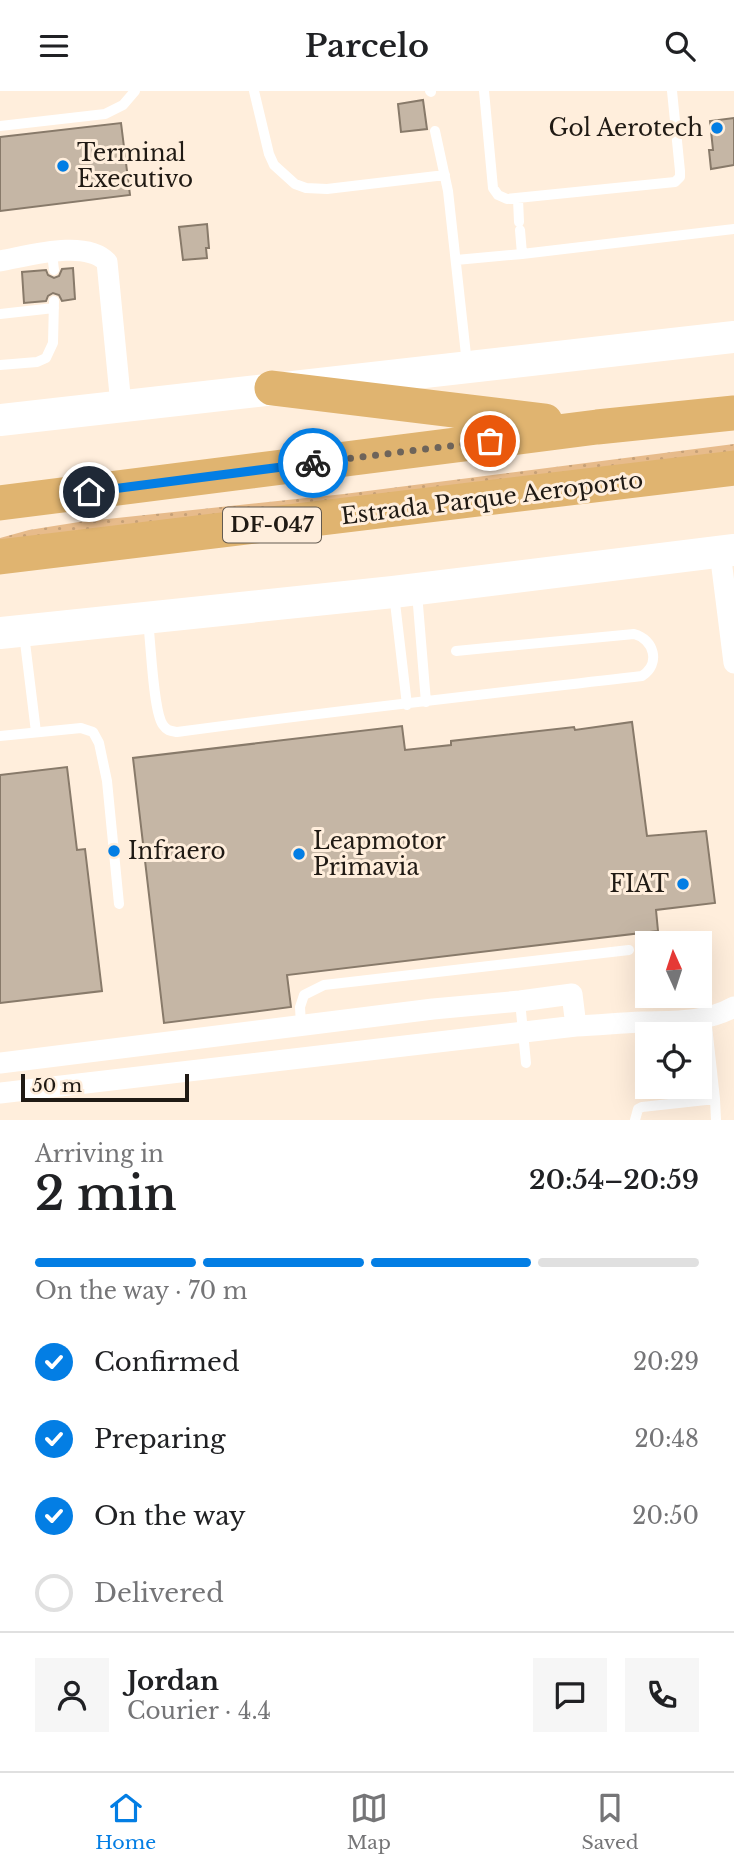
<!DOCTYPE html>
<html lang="en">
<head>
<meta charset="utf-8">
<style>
  :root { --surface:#fff; --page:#f6f6f6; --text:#202124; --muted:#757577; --line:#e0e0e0; --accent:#037ee4 }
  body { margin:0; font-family:"Libre Baskerville",serif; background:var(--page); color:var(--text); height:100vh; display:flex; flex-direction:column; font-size:26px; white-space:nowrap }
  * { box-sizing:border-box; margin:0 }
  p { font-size:23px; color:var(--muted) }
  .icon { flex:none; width:38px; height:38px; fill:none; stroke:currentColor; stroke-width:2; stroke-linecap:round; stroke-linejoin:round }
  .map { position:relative; height:1029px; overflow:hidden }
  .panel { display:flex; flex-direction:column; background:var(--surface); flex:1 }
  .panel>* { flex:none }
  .needle { width:46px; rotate:357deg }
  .fabs { position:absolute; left:635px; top:840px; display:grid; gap:14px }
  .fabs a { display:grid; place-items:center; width:77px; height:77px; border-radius:0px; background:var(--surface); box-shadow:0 7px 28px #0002; font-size:35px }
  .scale { position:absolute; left:21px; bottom:18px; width:168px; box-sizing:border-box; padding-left:7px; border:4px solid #201a14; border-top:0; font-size:19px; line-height:24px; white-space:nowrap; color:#201a14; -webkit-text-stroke:5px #ffeedc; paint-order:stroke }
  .pin { position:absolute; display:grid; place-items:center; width:60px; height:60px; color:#fff; margin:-30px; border:4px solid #fff; border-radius:50%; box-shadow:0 2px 7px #0007 }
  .courier { position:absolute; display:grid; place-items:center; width:70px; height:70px; margin:-35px; border:5px solid #037ee4; border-radius:50%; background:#fff; color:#222; box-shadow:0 2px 9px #0007 }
  .headline em { font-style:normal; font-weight:600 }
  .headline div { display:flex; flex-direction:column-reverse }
  .headline { display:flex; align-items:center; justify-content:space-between; height:119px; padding:0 35px }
  h1 { font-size:46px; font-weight:600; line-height:52px }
  .bar { display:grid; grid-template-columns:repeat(4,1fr); gap:10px 7px; align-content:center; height:84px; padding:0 35px }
  .bar i { height:9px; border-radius:5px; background:var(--line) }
  .bar .current { background:var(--accent) }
  .bar p { grid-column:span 4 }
  .line { display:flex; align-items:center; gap:18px; padding:0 35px; border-top:2px solid var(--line) }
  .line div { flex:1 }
  .round { display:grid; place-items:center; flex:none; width:74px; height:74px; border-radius:0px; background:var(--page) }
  ol { padding:0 35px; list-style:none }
  li { display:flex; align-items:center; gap:21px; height:77px }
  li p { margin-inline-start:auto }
  li .icon { padding:7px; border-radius:50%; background:var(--accent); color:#fff; stroke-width:4 }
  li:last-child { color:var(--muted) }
  li i { width:38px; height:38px; border:4px solid var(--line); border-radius:50% }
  header { display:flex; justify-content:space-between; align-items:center; height:91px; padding:0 35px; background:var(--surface); font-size:32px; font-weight:600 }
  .dock { display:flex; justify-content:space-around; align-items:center; height:98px; border-top:2px solid var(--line); background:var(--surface); font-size:19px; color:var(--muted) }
  .dock a { display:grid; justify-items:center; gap:4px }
  .dock .current { color:var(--accent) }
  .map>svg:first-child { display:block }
</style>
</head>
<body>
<header><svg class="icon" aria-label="menu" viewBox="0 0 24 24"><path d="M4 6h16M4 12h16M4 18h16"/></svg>Parcelo<svg class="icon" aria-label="search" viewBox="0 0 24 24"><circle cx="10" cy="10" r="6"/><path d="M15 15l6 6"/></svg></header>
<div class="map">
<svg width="734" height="1029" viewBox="0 0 734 1029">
  <defs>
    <pattern id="grass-dots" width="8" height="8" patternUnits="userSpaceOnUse" patternTransform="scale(1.75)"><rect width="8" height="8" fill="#e7bb8b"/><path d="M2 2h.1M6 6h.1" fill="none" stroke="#c6a077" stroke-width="1.8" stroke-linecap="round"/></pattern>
  </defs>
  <rect width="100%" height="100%" fill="#ffeedc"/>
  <path fill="url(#grass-dots)" d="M734,353v10l-734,97v-13l29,-8 50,-8 265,-28z"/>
  <path fill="#c5b6a5" stroke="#887a6a" stroke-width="2" d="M423,9l4,29 -26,3 -3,-28z
    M734,27v47l-23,4 -2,-19h4l-3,-29z
    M121,32l9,72 -130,16v-74z
    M207,133l2,24h-3l1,10 -24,2 -4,-33z
    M73,177l2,31 -13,2 -3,-6 -6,-2 -5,3 -2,5 -22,2 -2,-31 24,-2 2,5 6,3 5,-2 3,-7z
    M632,631l15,114 59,-5 9,72 -59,7 2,21 -371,44 4,32 -127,16 -31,-265 269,-32 3,24 46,-5v-4l123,-14 1,3z
    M67,676l10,83 8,-1 17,142 -102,12v-228z"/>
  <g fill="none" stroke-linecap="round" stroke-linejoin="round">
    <path stroke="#fff" stroke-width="10" d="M254,0l15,63 5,11 21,19 11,4 21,1 118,-14
      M430,0l1,1
      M484,0l9,97 5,7 9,4 168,-17 5,-5v-6l-8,-80
      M0,35l105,-12 18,-9 12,-14
      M435,40l13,60 19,173
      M518,108l1,23
      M520,139l2,24
      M52,162l2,17
      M456,169l66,-6 212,-25
      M0,223l54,-6
      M0,274l37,-3 9,-4 7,-15 1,-42
      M417,502l9,109
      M394,503l13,111
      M148,531c3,20 5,90 15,103 4,6 8,6 14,7 155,-21 310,-38 465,-56 19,-12 12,-37 -8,-42l-178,17
      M24,543l12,98
      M0,645l81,-8 12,4 6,11 8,38 12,123
      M520,910l6,62
      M706,926l9,82
      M301,934l-1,-18 4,-12 20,-10 305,-35
      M635,1029l3,-11 4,-2 73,-8 1,21"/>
    <path stroke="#fff" stroke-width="21" d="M0,170c29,-5 85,-22 107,1l14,143
      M720,461l14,111
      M0,972l433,-54 87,-8 52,-7 4,32
      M0,1002l576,-67c22,-1 44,-3 66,-4 32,-1 63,1 92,-15"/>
    <path stroke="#fff" stroke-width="32" d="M0,329l734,-83
      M0,542l393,-41 341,-42"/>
    <path stroke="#e0b470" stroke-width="35" d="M272,297l273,33
      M0,412l597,-76 137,-14
      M0,466l734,-89"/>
  </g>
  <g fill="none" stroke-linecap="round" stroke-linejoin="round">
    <path stroke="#6e645a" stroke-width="7" stroke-dasharray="0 12.6" d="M313,372l177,-22"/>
    <path stroke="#037ee4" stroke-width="9" d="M89,401l224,-29"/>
  </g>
  <g fill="#037ee4" stroke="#ffeedc" stroke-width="2.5">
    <circle cx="717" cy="37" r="7"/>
    <circle cx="63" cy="75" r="7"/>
    <circle cx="114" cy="760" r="7"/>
    <circle cx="299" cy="763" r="7"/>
    <circle cx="683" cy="793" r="7"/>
  </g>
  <g text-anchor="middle" stroke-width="6" stroke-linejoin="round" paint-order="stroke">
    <rect fill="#ffeedc" stroke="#635a50" stroke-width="2" x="223" y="416.5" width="98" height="35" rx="5"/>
    <g font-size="21" font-weight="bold" fill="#201a14">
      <text x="272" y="441">DF-047</text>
    </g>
    <g font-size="23" fill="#201a14" stroke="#ffeedc" text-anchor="start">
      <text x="703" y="45" text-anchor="end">Gol Aerotech</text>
      <text x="77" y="70">Terminal<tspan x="77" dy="26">Executivo</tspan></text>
      <text x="313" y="758">Leapmotor<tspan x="313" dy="26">Primavia</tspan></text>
      <text x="128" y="768">Infraero</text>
      <text x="669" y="801" text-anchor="end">FIAT</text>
    </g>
    <g font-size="23" fill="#201a14" stroke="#ffeedc">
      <text transform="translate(492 407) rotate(-7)" y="8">Estrada Parque Aeroporto</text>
    </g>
  </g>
</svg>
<div class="fabs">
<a><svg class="needle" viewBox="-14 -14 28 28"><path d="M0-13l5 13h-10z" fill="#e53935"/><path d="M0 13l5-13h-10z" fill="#757577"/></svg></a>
<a><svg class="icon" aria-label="locate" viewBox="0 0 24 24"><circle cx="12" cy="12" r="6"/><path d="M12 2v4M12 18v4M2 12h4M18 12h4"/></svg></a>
</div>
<div class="scale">50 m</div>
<div class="pin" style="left:490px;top:350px;background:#ea580c"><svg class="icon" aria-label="bag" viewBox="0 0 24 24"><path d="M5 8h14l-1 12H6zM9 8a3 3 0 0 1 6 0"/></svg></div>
<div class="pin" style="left:89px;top:401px;background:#1f2937"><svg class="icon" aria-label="home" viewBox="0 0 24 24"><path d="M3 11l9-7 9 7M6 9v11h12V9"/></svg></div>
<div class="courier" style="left:313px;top:372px"><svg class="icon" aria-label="bike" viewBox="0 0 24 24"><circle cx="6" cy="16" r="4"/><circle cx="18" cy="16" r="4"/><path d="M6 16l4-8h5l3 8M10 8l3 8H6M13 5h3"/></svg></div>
</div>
<section class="panel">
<div class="headline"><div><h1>2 min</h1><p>Arriving in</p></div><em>20:54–20:59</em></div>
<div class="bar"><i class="current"></i><i class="current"></i><i class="current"></i><i></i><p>On the way · 70 m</p></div>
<ol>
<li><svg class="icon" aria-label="check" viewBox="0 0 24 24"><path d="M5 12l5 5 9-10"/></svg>Confirmed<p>20:29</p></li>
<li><svg class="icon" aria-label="check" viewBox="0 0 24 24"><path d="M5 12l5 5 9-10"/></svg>Preparing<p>20:48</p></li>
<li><svg class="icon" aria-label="check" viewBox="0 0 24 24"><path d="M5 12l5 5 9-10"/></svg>On the way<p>20:50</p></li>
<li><i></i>Delivered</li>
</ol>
<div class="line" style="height:126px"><a class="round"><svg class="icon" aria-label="person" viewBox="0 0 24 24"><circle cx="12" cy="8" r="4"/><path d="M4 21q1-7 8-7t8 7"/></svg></a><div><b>Jordan</b><p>Courier · 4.4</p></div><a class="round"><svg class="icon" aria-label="chat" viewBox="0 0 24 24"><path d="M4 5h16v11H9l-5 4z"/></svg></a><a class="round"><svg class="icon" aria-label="phone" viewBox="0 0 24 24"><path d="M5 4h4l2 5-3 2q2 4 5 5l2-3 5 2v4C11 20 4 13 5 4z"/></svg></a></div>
</section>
<nav class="dock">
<a class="current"><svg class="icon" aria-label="home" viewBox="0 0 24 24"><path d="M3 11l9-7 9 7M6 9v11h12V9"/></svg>Home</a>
<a><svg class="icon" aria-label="map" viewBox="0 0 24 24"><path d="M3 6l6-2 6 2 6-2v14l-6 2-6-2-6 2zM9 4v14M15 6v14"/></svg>Map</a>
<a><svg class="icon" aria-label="saved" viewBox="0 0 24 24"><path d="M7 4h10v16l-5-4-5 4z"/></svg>Saved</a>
</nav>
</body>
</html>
